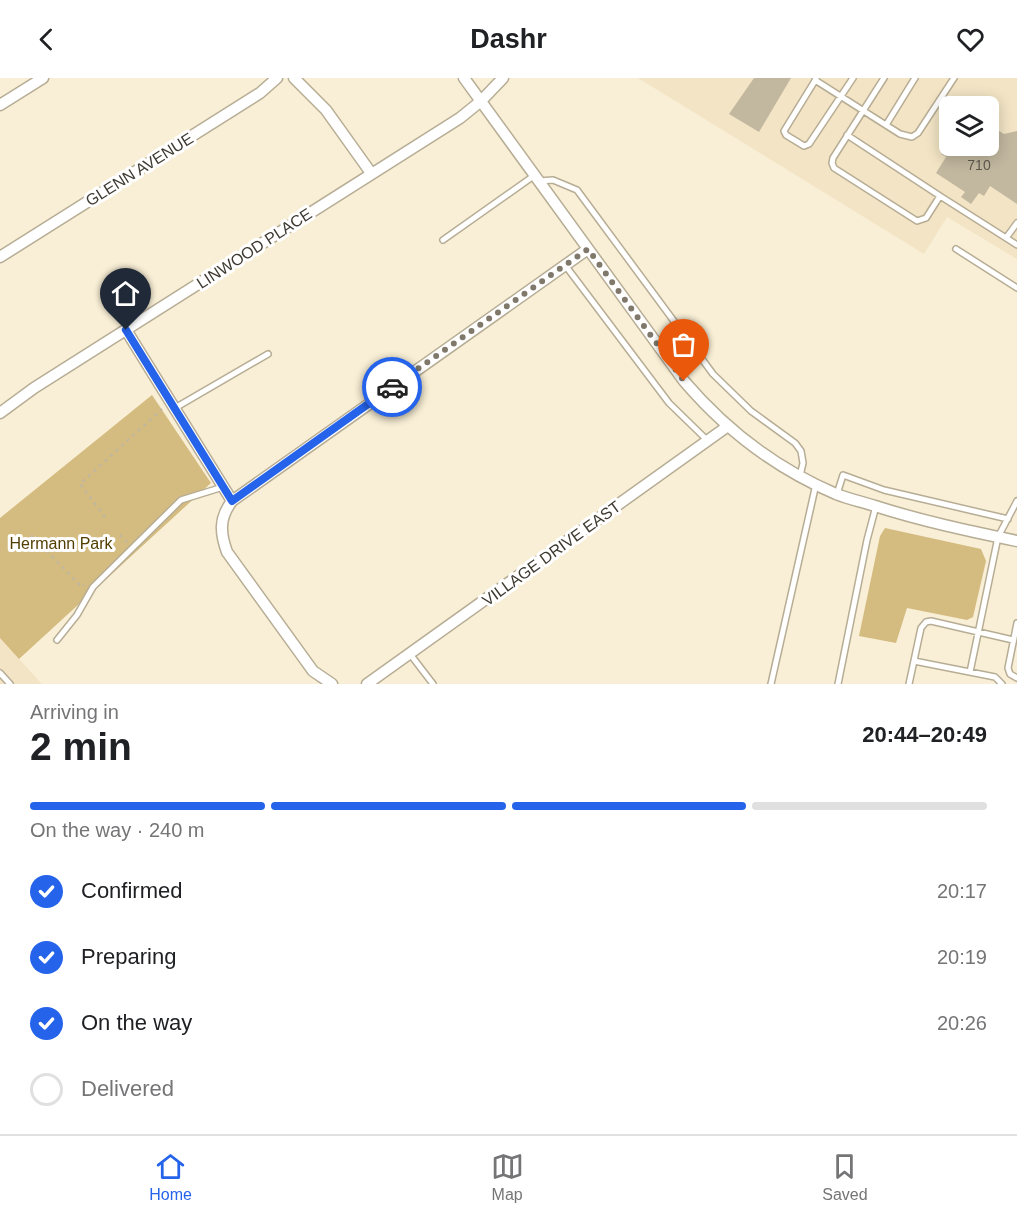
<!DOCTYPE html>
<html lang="en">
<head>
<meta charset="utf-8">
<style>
  :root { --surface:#fff; --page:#f6f6f6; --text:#202124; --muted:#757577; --line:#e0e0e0; --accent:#2563eb }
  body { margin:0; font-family:Helvetica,sans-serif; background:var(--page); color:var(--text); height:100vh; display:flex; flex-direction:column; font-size:22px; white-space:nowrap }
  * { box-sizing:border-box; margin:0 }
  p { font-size:20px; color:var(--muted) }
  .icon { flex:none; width:33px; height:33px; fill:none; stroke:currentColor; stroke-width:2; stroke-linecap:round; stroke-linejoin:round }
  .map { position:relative; height:606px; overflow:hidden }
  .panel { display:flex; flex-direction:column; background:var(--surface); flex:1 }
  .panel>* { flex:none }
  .fabs { position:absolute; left:939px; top:18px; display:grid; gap:12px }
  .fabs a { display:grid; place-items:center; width:60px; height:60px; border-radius:9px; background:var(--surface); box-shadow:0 3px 15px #0003; font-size:30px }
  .pin { position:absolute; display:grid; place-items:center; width:51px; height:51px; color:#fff; margin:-62px -26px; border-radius:50% 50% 50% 0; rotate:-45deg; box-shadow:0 0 6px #0007 }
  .pin .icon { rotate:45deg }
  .courier { position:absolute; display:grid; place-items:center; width:60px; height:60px; margin:-30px; border:4px solid #2563eb; border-radius:50%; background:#fff; color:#222; box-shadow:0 2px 8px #0007 }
  .head em { font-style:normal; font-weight:700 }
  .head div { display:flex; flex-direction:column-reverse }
  .head { display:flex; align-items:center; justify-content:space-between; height:102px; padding:0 30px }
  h1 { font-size:39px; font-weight:700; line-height:45px }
  .bar { display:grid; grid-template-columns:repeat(4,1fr); gap:9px 6px; align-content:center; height:72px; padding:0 30px }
  .bar i { height:8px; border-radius:4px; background:var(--line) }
  .bar .active { background:var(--accent) }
  .bar p { grid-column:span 4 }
  ol { padding:0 30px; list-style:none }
  li { display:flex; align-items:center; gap:18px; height:66px }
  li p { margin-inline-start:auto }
  li .icon { padding:6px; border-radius:50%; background:var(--accent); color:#fff; stroke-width:4 }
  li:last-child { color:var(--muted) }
  li i { width:33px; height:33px; border:3px solid var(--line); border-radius:50% }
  header { display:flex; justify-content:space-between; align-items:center; height:78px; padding:0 30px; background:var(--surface); font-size:27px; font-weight:700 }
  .tab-bar { display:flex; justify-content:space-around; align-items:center; height:84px; border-top:2px solid var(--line); background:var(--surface); font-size:16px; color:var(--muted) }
  .tab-bar a { display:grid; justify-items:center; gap:3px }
  .tab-bar .active { color:var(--accent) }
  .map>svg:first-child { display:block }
</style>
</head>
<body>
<header><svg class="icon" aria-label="back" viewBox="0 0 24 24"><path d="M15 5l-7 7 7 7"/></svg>Dashr<svg class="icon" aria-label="heart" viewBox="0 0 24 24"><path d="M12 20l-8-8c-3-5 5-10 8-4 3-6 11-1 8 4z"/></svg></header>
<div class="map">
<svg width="1017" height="606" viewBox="0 0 1017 606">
  <rect width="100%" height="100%" fill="#f9efd6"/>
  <path fill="#f2e4c4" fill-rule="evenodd" d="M638,0h379v181l-70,-42 -23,37zM950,28h38v40h-38z
    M0,560l19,21 23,25h-42z"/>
  <path fill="#d4bb7f" d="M152,317l59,88 -192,176 -19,-21v-120z
    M885,450l96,21 5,12 -13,56 -6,3 -60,-12 -11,35 -37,-7 21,-100z"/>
  <path fill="#c2b8a0" d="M754,0h37l-32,54 -30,-18z
    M988,46l16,10 13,-3v73l-27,-18 -6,10 -5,-3 -8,11 -10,-7 4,-5 -29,-19 10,-16 -5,-3 6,-8h41z"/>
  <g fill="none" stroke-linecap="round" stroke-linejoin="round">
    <defs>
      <path id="service" d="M884,0l-51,80 -1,5 2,5 83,53 9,-3 14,-22 77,49
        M816,1l-32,52 2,4 18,11 5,-2 44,-66
        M815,2l85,54 12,3 6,-4 36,-55
        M886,47l29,-47
        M847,57l93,61
        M539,103l14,-1 24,10 136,184 38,37 44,32 6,8 2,12 -3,13
        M1006,160l11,-15
        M443,162l92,-65
        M956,171l61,39
        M565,187l104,138 38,37
        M175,330l93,-54
        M837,416l6,-19 41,15 124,29
        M1017,545l-9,45 2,6 7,4
        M57,562l20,-25 16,-28 88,-87 42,-13
        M410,576l23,30
        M914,583l81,16 7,7
        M970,594l28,-135 19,-36
        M0,595l10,11
        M771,606l45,-200
        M838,606l29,-144 9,-34
        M909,606l12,-56 5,-6 5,-1 82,19"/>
      <path id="minor" d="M294,0l32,32 45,63
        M464,0l220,303c41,48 93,88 152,113 13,5 27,8 39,12 47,15 94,25 142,35
        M0,27l43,-27
        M0,179l260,-164 17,-15
        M126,252l106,171
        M0,335l34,-25 426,-270 21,-17 22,-23
        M332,606l-19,-13 -86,-119c-7,-19 -8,-34 5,-51l356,-252
        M367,606l361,-258"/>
    </defs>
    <use href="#service" stroke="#b7ad95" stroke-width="8"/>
    <use href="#minor" stroke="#b7ad95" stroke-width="13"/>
    <path stroke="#bfb7a3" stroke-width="2" stroke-dasharray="3 4.5" stroke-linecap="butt" d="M105,439l-25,-33 82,-75
      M120,457l7,7
      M28,470l-4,-4 8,-8 50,51 2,-2"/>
    <use href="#service" stroke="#fff" stroke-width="5"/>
    <use href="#minor" stroke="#fff" stroke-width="10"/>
  </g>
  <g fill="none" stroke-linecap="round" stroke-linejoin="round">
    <path stroke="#80796b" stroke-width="6" stroke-dasharray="0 10.8" d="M392,309l196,-138 96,132"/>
    <path stroke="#2563eb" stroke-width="8" d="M126,252l106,171 160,-114"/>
  </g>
  <g text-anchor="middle" stroke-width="6" stroke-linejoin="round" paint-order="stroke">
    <g font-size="14" fill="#605a4d">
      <text x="979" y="92">710</text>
    </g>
    <g font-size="16" fill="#3f3a31" stroke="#fff">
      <text transform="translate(139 91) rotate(-32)" y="6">GLENN AVENUE</text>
      <text transform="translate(254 170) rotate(-33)" y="6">LINWOOD PLACE</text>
      <text transform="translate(551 475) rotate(-36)" y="6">VILLAGE DRIVE EAST</text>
    </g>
    <g font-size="16" fill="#523e01" stroke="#fff">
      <text x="61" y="471">Hermann Park</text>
    </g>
  </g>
</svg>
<div class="fabs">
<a><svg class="icon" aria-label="layers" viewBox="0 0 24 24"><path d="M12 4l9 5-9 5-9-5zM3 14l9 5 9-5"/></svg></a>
</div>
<div class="pin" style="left:684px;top:303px;background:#ea580c"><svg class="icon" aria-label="bag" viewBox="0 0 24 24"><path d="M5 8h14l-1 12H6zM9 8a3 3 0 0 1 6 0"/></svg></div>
<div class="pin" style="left:126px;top:252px;background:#1f2937"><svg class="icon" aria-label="home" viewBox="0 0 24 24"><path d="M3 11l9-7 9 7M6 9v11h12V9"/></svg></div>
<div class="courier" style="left:392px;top:309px"><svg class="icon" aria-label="car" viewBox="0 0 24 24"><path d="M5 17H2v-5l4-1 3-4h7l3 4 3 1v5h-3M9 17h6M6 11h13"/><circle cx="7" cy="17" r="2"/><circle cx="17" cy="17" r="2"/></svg></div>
</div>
<section class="panel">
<div class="head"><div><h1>2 min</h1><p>Arriving in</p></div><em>20:44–20:49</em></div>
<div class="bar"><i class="active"></i><i class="active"></i><i class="active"></i><i></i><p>On the way · 240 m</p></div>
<ol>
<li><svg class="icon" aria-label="check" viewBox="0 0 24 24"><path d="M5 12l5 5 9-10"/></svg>Confirmed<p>20:17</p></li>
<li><svg class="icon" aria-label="check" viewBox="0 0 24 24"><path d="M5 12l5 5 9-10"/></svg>Preparing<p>20:19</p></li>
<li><svg class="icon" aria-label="check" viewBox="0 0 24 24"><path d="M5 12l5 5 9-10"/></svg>On the way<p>20:26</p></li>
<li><i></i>Delivered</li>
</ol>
</section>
<nav class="tab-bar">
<a class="active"><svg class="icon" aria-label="home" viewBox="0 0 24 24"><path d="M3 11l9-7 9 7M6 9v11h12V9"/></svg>Home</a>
<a><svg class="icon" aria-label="map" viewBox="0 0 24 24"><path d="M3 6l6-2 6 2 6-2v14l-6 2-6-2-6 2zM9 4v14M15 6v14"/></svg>Map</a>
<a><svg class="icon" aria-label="saved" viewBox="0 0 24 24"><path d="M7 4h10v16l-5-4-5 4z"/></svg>Saved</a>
</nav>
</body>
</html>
